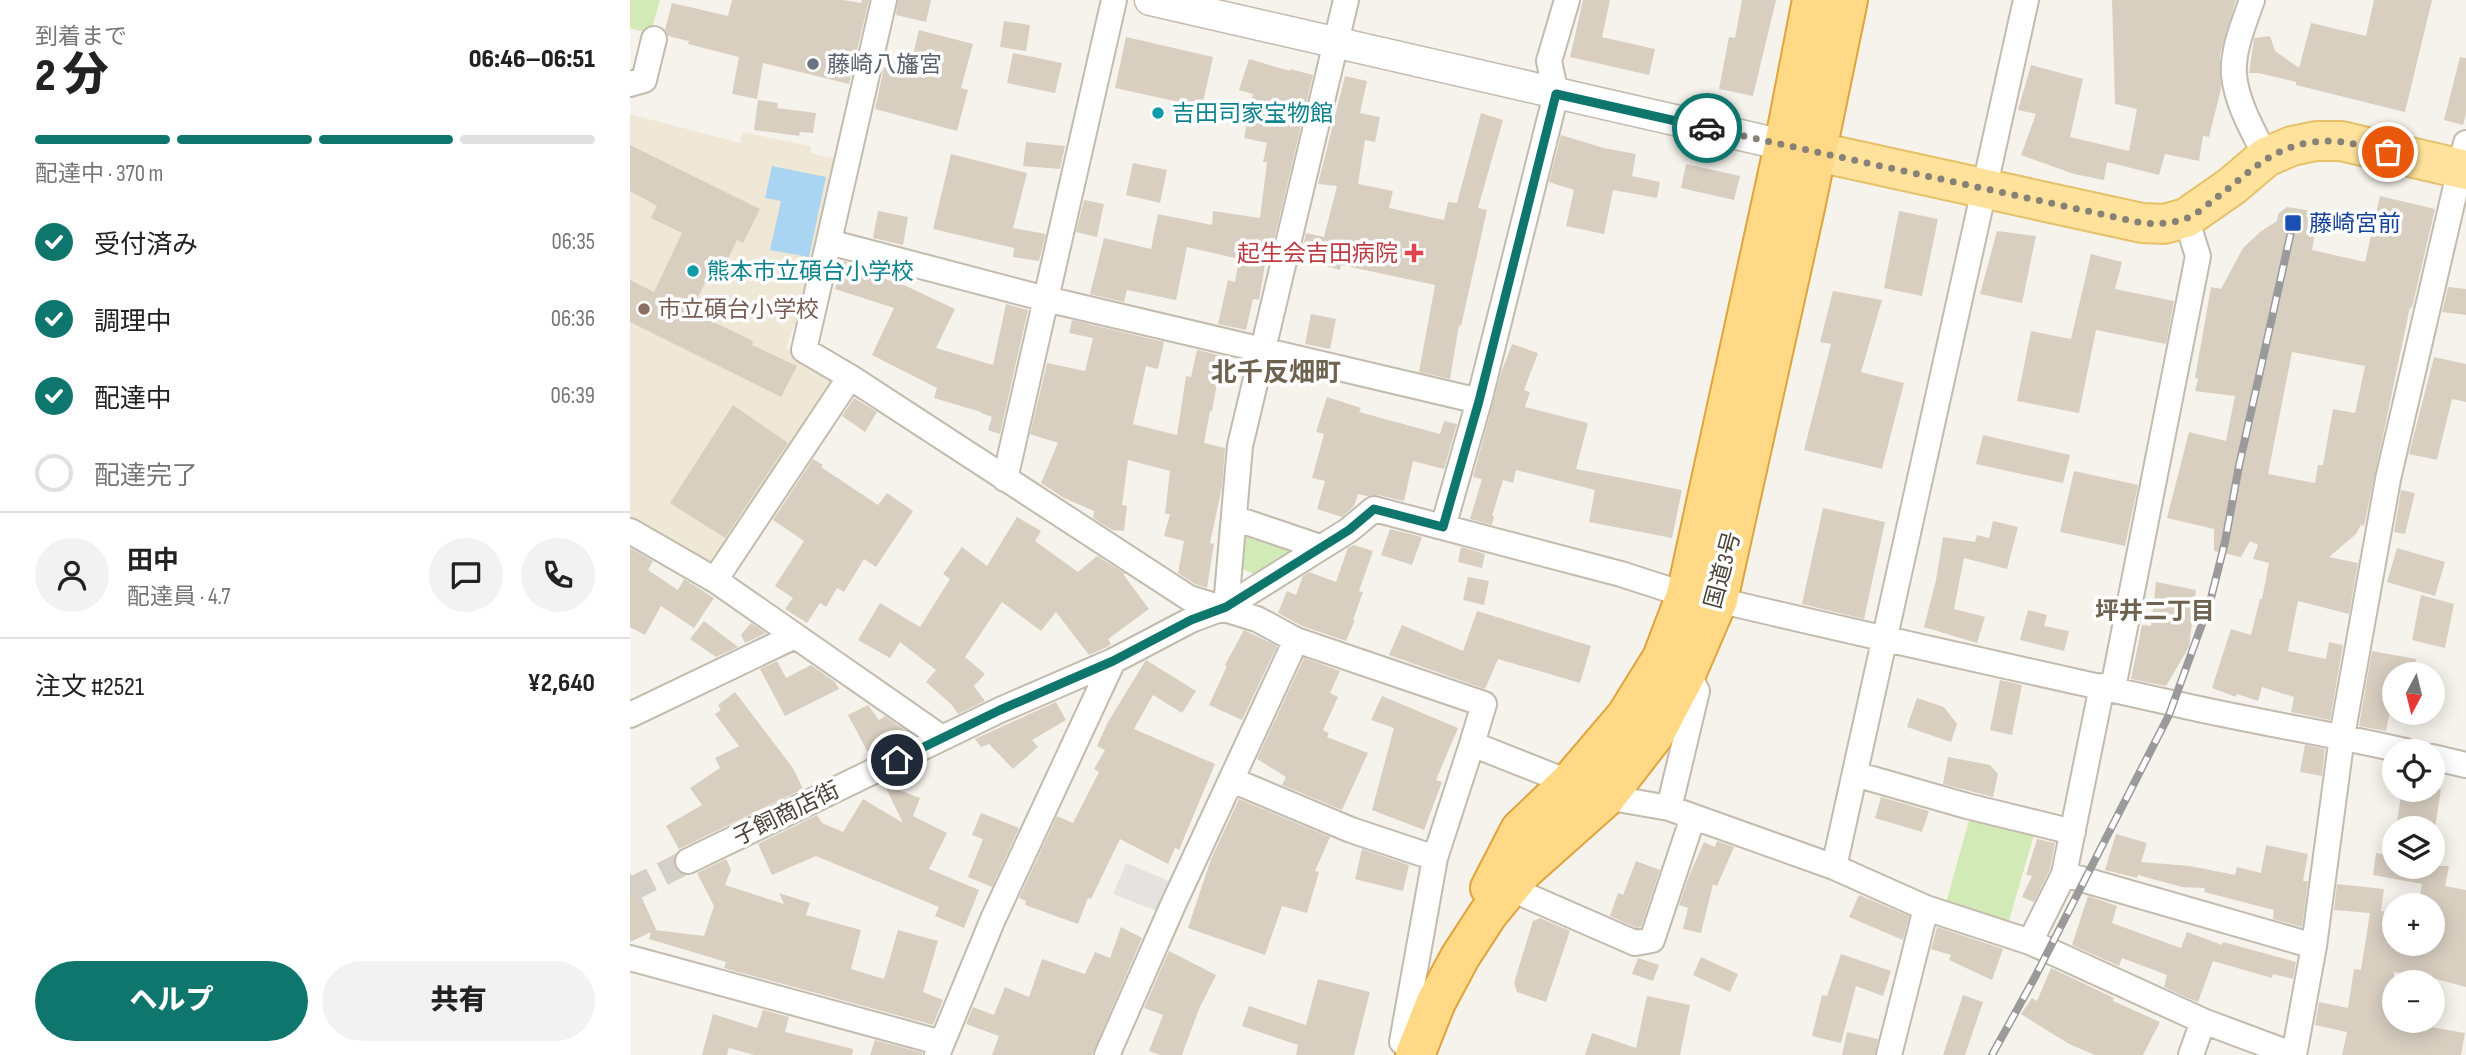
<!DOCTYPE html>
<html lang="ja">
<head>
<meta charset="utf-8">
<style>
  :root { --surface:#fff; --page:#f2f2f2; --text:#222; --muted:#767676; --line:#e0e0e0; --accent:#0f766e }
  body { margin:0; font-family:"Sofia Sans Condensed","Noto Sans JP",sans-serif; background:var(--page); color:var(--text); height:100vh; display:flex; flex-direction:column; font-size:26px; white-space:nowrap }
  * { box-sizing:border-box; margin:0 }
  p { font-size:23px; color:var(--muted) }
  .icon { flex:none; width:38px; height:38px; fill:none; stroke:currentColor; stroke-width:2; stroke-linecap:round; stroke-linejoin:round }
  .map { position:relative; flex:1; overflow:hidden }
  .side { display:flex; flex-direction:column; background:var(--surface); width:630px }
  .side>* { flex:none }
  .needle { width:46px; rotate:187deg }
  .tools { position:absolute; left:1752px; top:662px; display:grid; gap:14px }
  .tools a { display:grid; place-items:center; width:63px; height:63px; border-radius:50%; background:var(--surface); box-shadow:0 4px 18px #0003; font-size:35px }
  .pin { position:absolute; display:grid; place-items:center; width:60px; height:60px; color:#fff; margin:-30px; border:4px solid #fff; border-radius:50%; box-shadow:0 2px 7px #0007 }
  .courier { position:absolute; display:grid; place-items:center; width:70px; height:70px; margin:-35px; border:5px solid #0f766e; border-radius:50%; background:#fff; color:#222; box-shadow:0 2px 9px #0007 }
  .overview em { font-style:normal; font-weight:800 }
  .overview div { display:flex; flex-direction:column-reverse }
  .overview { display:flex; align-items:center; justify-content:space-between; height:119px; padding:0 35px }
  h1 { font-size:46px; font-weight:800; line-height:52px }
  .bar { display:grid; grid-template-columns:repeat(4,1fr); gap:10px 7px; align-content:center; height:84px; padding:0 35px }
  .bar i { height:9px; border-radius:5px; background:var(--line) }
  .bar .on { background:var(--accent) }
  .bar p { grid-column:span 4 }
  .line { display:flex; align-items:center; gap:18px; padding:0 35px; border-top:2px solid var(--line) }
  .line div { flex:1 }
  .round { display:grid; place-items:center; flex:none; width:74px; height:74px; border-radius:37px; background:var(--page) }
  ol { padding:0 35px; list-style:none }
  li { display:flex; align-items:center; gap:21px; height:77px }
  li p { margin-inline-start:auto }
  li .icon { padding:7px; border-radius:50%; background:var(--accent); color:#fff; stroke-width:4 }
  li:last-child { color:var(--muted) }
  li i { width:38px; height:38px; border:4px solid var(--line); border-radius:50% }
  .action { display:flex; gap:14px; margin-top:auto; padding:14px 35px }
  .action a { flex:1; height:80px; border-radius:42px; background:var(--accent); color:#fff; font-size:28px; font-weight:800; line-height:80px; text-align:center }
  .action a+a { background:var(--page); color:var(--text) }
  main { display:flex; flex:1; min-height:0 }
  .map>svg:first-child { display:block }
</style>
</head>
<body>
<main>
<section class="side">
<div class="overview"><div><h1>2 分</h1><p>到着まで</p></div><em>06:46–06:51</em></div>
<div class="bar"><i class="on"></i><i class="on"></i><i class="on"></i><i></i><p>配達中 · 370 m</p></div>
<ol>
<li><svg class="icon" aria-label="check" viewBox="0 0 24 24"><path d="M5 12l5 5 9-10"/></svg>受付済み<p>06:35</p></li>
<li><svg class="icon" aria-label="check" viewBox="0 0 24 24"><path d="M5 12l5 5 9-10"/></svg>調理中<p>06:36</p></li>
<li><svg class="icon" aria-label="check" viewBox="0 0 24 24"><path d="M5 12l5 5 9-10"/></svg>配達中<p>06:39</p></li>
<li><i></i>配達完了</li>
</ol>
<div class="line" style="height:126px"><a class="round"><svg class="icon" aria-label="person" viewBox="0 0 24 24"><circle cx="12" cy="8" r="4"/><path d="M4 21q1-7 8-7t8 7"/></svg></a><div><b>田中</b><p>配達員 · 4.7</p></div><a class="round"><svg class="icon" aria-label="chat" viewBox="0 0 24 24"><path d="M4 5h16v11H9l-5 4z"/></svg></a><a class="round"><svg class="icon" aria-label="phone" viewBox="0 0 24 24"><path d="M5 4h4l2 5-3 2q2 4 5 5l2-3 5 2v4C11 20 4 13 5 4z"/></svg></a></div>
<div class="line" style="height:91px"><div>注文 #2521</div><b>¥2,640</b></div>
<div class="action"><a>ヘルプ</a><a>共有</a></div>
</section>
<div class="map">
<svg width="1836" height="1055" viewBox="0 0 1836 1055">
  <rect width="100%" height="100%" fill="#f6f3ec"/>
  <path fill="#efe8d6" d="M0,114l110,29 3,-11 68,14 -1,7 30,7 -27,113 -27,75 44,29 2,12 -122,175 -80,-40z"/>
  <path fill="#d2eab5" d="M0,0h30l-8,28 -11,3 -11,-3z
    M607,526l65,22 -40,30 -29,-14z
    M1341,813l65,15 -28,96 -62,-21z"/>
  <path fill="#e5e3e0" d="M496,863l48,20 -12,30 -49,-19z"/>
  <path fill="#a9d4f2" d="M142,166l54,11 -17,80 -39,-7 11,-49 -16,-3z"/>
  <path fill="#d8cfc1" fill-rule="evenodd" d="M102,0h111l18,3 1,-3h7l-20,84 -86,-21 -6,36 -25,-5 7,-37 -51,-13 1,-3 -21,-5 -3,-6 7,-27 56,13z
    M268,0h33l-5,22 -30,-7z
    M953,0h27l-8,37 53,12 -6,26 -79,-18z
    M1112,0h34l-23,96 -34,-7 10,-52 6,1z
    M1482,0h124l-16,54 1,35 -12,48 -6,-1 -4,25 -34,-7 -6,21 -52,-13 -3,18 -30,-6 -53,-19 15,-41 -18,-4 13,-45 52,14 -13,58 59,14 8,-42 -22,-5z
    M1744,0h58l-27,112 -109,-27v-3l-37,-9h-10l5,-35 16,-2 5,15 24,17 12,-45 55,13z
    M374,21l26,4 -4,26 -26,-4z
    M289,30l54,14 -12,44 7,2 -11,41 -82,-22 9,-42 24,7z
    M496,37l87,20 -11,50 -87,-19z
    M383,53l49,10 -7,30 -48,-10z
    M1830,57l6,1v56l-3,11 -19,-5z
    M619,59l41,12v-2l23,6 -42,178h-4l-8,47 -6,-1 -7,31 -28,-6 10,-44 7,2 4,-23 -52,-12 -11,53 -49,-10 -3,12 -34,-8 14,-56 47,11 7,-35 54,11 1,-14 47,7 7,-56h-4l4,-19 -23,-5 9,-44 -14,-4z
    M715,76l22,5 -7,32 20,4 -5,25 -10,-2 -7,44 35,7 -4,17 55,12 4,-18 9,1 24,-90 22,7 -25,88 9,2 -26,116 -2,-1 -9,54 -31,-7 16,-87 -94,-20 -1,5 -40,-11 6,-26 18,4 13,-51 -19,-2z
    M128,100l20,3 -1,5 39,5 -3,20 -13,-1 -1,4 -45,-6z
    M931,135l43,13 32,6 -4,22 28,6 -3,16 -44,-8 -9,44 -38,-8 8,-36 -25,-8z
    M396,142l39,4 -5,23 -37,-3z
    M0,145l130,64 -17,34 -6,-3 -21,44 -9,-5 -16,32 62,30 -1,4 45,21 -16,31 -151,-75v-42l24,12 28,-59 -31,-15 6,-12 -27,-15z
    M321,154l76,19 -14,55 33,6 -7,27 -26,-4 1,-9 -81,-19z
    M503,163l34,7 -7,33 -34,-8z
    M1056,164l54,12 -6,24 -53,-12z
    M1750,196l55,13 -23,99 -2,-1 -46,219 -3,-1 -5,9 -27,23 29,6 -9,51 -51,-13 -10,50 38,8 3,-17 14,3 -13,75 -39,-8 3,-15 -32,-10 -4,14 -21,-7 -1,3 -24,-9 19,-59 20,6 9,-36h2l7,-36 -16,-4 5,-14 -8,-4 -9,16 -27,-6v-22l-47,-11 22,-86 37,9 9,-45 -40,-5 3,-12 -3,-1 16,-91 10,2 22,-41 17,-16 17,-11 1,-7 9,-7 32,5 -7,38 53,12zM1662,352l73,14 -10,47 -22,-4 -10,56h-5l-3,18 -47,-9z
    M454,200l20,4 -7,33 -21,-5z
    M248,211l30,6 -5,28 -30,-7z
    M1269,211l39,8 -16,77 -38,-8z
    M1367,231l39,5 -14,67 -42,-9z
    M1461,254l31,8 -7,27 59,12 -8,43 -70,-14 -17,83 -62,-12 14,-70 40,8z
    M214,261l21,6 -1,5 42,14 49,23 -19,39 57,17 13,-61 22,6 -28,124 -12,-4 4,-13 -11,-4v-1l-47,-14 3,-10 -65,-33 22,-47 -59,-19z
    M1818,287l18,2v26l-24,-3z
    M1203,291l49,9 -21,72 43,11 -22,86 -78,-19 27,-106 -11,-2z
    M681,314l25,5 -6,30 -25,-5z
    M442,320l92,22 -6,27 -12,-3 -13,58 44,11 9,-59 5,1 6,-27 30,7 -2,11 -5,-1 -8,44h-2l-6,32 21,5 -3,39 -12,56 4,1 -7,44 -12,-4 -17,-11 6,-32 -20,-5 6,-22h-5l5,-43 -42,-11 -6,45 5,1 -3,25 -12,-1 -19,-12 1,-7 -30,-13 -23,-15 17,-40 -28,-9 17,-71 38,8 8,-33 -24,-5z
    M882,344l26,9 -14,37 6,2 -5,15 63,16 -12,46 106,21 -10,48 -83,-16 6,-32 -79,-20 -3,13 -10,-3 -11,36h2l-2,9 -22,-6 12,-40 -9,-2 28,-104z
    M1804,357l32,7v38l-14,-3 -15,61 -28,-6z
    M697,397l34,11 -2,4 81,22 4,-13 13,3 -13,45 -31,-8 -9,40 -26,-6 -11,1 -9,-2 -4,12 -12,11 -25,-8 8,-28 -13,-3 12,-44 -8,-2z
    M224,398l23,14 -12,20 -23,-16z
    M103,405l55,38 -63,95 -55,-35z
    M1353,435l87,20 -7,28 -87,-19z
    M183,459l10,6 -2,2 57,38 9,-12 26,18 -37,56 -12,-8 -20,33 -7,-4 -11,19 -6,-4 -13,20 -22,-14 8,-11 -18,-12 29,-45 -31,-21z
    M1444,471l64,14 -13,61 -65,-14z
    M1771,490l14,3 -10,41 -11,-2z
    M1193,508l62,14 -21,97 -62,-15z
    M387,517l24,14 -6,10 43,31 19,-16 29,18h-3l26,35 -41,30 3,5 -4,3 -18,8 -33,-43 -15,19 -39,-29 -37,55 20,17 -11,12 11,15 -27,13 -7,-10 -25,-22 10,-12 -36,-28 -10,16 -32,-18 22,-37 40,24 30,-48 -7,-5 19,-27 25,19z
    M1363,521l25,6 -11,42 -43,-11 -10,51 31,8 -8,26 -53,-16 12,-47 7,-43 32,5 2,-7 12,3z
    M760,529l32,8 -10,28 -31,-10z
    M724,545l19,6 -14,40 4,1 -10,28h2l-9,21 -44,-15 -24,-13 9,-22 9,4 7,-19 6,-4 27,10 12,-34z
    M831,547l24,7 -3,14 -24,-6z
    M0,548l23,13 -5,9 30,20 6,-11 30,19 -20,30 -33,-22 -16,29 -15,-8z
    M1767,548l48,14 -10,34 -48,-14z
    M838,577l21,4 -5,24 -21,-5z
    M1526,582l40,8 -7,57 -23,39 -35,-7 11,-54 9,1z
    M1791,595l33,9 -9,44 -33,-8z
    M1398,610l19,5 -3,11 25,5 -5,20 -44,-11z
    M847,611l114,35 -11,37 -82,-24 -13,30 -96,-34 13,-30 61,26z
    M74,621l34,26 -22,10 -26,-18z
    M121,623l15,10 -21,10 -4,-8z
    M614,630l33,16 -35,74 -33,-15 18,-39 -2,-1z
    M1742,651l44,8 -3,15h-19v15l-8,42 -27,-5z
    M674,658l36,13 -10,22 8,4 -15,33 6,3 -2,4 41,16 -26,57 -60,-25 4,-8 -29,-18z
    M516,660l50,31 -14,22 -29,-18 -19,34 81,35 -36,86 -4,-2 -7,16 -48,-25 -29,60 -3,-1 -10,26 -53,-19 1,-4 -7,-3 38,-82 16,7 26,-51 -5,-3 11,-19 -8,-4 11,-24z
    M147,661l9,17 25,-13 24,17 4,7 -54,27 -25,-47z
    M1370,680l22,5 -10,50 -22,-5z
    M105,692l58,76 10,21 -124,60 -13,-23 36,-21 -12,-17 30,-20 -5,-10 24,-12 -24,-32 6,-4 -3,-5z
    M752,696l76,32 -22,52 6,2 -18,48 -52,-20 22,-82 -23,-8z
    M1287,698l27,9 13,17 -6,18 -44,-15z
    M426,702l10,18 -34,20 6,7 -25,22 -24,-25 -8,3 -6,-8z
    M238,705l11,15 6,-4 28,20 -43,20 -22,-41z
    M1675,745l20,4 -3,27 -22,-4z
    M1318,757l42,8 8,9 -5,23 -50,-13z
    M254,784l36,14 -7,18 34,17 -18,36 50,21 -15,38 -29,-12 4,-9 -123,-51 -44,19 -14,-31 59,-29 5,8 21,9 20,-33 40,24z
    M1772,789h39l-6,39h-39z
    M1251,797l48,14 -7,21 -47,-14z
    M609,799l91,38 -15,34 4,1 -12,41 -25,-7 -17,49 -77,-27 23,-69z
    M351,813l38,15 -27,59 -24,-10 15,-38 -11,-4z
    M1486,834l31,9 -6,19 49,4 45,9 2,-8 24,6 5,-28 42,9 -5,27h5l-6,46 -29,-8 1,-9 -70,-18 1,-4 -23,-1 -44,-12 -1,3 -32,-8z
    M1407,839l18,4 -5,26 -16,33 -12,-5 10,-21 -6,-1z
    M1087,841l17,6 -17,39 -4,-2 -12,49 -18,-4 5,-21 -9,-3 10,-29 15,-34 11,5z
    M732,849l47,16 -6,26 -48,-12z
    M1746,853l18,3v10h55l-4,20 21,4v97l-34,-9 -38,-6v48h38l-1,7 34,6 -4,22h-119l5,-23 -32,-7 4,-23 29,6 6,-39 7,1 9,-57 -36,-3 3,-26 47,5 -3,22 13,2v30h38v-38h-14l4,-21 -49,-9z
    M96,859l5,10 -6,16 59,19 -5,-11 31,10 -4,12 55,15 -10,39 33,10 14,-49 40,11 -15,51 20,8 -10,25 -209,-57 2,-6 -77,-23 2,-7 -21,10v-70l26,57 -1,1 49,6 10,-30 -17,-33z
    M1006,861l24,9 -19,57 -4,1 -27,-12 8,-23 5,2z
    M1229,895l50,21 -6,24 -54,-23z
    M1458,896l29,10 -5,17 69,25 6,-16 35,13 1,-3 73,20 -3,17 -20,-5 -1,4 -59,-17 -15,41 -8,-3 -26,-12 3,-12 -45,-17 -3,8 -47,-21z
    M910,918l30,13 -24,71 -29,-10 -3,-9 19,-62z
    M491,927l21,11 -50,117h-100l7,-19 -33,-12 7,-17 21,8 11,-28 24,10 13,-38 43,15 10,-22 15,6z
    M1307,927l66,22 -11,31 -43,-20 2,-5 -20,-6z
    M539,951l47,24 -17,34 -17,46h-22l-11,-4 14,-36 -19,-7z
    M1211,954l50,17 -8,25 -27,-10 -15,57 -29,-7 10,-41 5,1z
    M1071,957l37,17 -8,18 -37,-17z
    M1008,958l21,7 -6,16 -21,-7z
    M1421,968l63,30 -1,3 47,21 -17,33h-48l-26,-11 -48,-30 11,-16 5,3z
    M688,979l52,13 -16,63h-58l2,-10 -56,-19 7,-20 57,19z
    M1333,995l20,7 -18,53h-22z
    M1017,996l43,9 -10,50h-95l7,-22 44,15z
    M133,1010l26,7 -4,15 68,17 -1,6h-98l-25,-7 -2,7h-25l11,-41 44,14z
    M1217,1032l31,7 -3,16h-33z
    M245,1040l48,13 -1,2h-52z"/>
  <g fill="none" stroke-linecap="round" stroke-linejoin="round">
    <path stroke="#d4d0c8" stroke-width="24" stroke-dasharray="24 12" stroke-linecap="butt" d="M0,890l58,-29"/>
    <defs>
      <path id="minor" d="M254,0l-80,350 46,27 339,221 68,21 39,21 188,64 -12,40 134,53 63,11 165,59 92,41 104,34 173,79 91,34
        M1622,0c-8,23 -20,51 -18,75 3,30 20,57 32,82
        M0,84l14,-4 10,-41
        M199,242l217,57 433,102
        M375,479l109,-479
        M604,518l86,29
        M813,527l36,-126 77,-307 -7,-33 18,-61
        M0,531l85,49 227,158
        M85,580l135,-203
        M1088,600c151,36 302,69 454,103 77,18 156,30 233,48
        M596,607l14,-161 106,-446
        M1483,688l85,-432 -12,-38
        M0,715l165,-79
        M1802,757l34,8
        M1225,774l112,32 106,26
        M602,780l119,50 84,28
        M1039,808l28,-117 -10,-19
        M58,861l312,-151 113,-49 78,-41 35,-13 123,-77 25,-21 247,65 65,21
        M1204,867l192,-867
        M1434,874l250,72
        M879,888l126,55 17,-3 41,-123
        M1400,942l34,-68 38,-188
        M0,958l312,85
        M772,1042l33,-184 37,-114
        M307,1055l56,-136 120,-258
        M477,1055l66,-150 123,-265
        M1259,1055l37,-147
        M1561,1055l12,-34
        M1664,1055l20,-109 28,-210 46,-257 78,-336"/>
      <path id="tertiary" d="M520,0l634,145"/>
      <path id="primary" d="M1156,145l356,78 22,1 22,-6 46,-32 34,-29 26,-11 24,-5h25l125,29"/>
      <path id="trunk" d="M860,888l30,-58 49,-47 57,-67 36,-58 24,-63 98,-450 28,-145
        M785,1055l21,-53 24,-45 28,-43 36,-44 82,-73 48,-62 33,-63 31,-72 87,-392 43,-208"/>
    </defs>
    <use href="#minor" stroke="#c2bbae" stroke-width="28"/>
    <use href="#tertiary" stroke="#c2bbae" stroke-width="33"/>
    <use href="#primary" stroke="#e6c16a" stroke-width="42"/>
    <use href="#trunk" stroke="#e0a43c" stroke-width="42"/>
    <use href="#minor" stroke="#fff" stroke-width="24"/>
    <use href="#tertiary" stroke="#fff" stroke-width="30"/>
    <use href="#primary" stroke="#ffe39c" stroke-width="38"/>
    <use href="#trunk" stroke="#ffd985" stroke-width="38"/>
    <defs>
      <path id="rail" d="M1362,1055l43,-78 134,-262 41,-113 15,-60 14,-76 54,-243"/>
    </defs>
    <use href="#rail" stroke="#9a9a9a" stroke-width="8"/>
    <use href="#rail" stroke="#fff" stroke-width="5" stroke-dasharray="16" stroke-linecap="butt"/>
  </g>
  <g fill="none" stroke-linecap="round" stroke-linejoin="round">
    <path stroke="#878178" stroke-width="7" stroke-dasharray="0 12.6" d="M1077,128l435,95c14,1 28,1 43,-4 11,-4 22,-14 31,-21 33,-25 54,-50 97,-56 26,-4 50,4 75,10"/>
    <path stroke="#0f766e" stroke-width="9" d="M267,760l103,-50 113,-49 78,-41 35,-13 123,-77 25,-21 69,18 36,-126 77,-307 151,34"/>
  </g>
  <circle fill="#6b7280" stroke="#fff" stroke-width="2.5" cx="183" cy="64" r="7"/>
  <g fill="#0f9aa8" stroke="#fff" stroke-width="2.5">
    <circle cx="528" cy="113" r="7"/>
    <circle cx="63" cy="271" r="7"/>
  </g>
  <rect fill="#1a4fb4" stroke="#fff" stroke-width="2.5" x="1654" y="214" width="18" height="18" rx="3.5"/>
  <path fill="#e0444e" stroke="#fff" stroke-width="2.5" d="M780.5 242.5h7v7h7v7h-7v7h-7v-7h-7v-7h7z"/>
  <circle fill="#8d6e63" stroke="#fff" stroke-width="2.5" cx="14" cy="309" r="7"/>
  <g text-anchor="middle" stroke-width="7" stroke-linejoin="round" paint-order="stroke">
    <g font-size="23" fill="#5b616d" stroke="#fff" text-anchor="start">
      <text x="197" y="72">藤崎八旛宮</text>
    </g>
    <g font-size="23" fill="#0d838f" stroke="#fff" text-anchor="start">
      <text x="542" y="121">吉田司家宝物館</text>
      <text x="77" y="279">熊本市立碩台小学校</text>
    </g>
    <g font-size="23" fill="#164399" stroke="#fff" text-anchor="start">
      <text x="1679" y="231">藤崎宮前</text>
    </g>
    <g font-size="23" fill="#be3a42" stroke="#fff" text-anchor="end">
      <text x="768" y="261">起生会吉田病院</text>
    </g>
    <g font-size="23" fill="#785e54" stroke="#fff" text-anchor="start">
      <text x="28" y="317">市立碩台小学校</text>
    </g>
    <g font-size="23" fill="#4b4439" stroke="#fff">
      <text transform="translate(1092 570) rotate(-75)" y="8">国道3号</text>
      <text transform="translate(156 813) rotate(-26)" y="8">子飼商店街</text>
    </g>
    <g font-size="24" font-weight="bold" fill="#6e6250" stroke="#fff">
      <text x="1525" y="619">坪井二丁目</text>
    </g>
    <g font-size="26" font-weight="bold" fill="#6e6250" stroke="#fff">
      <text x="646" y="381">北千反畑町</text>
    </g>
  </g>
</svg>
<div class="tools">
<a><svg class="needle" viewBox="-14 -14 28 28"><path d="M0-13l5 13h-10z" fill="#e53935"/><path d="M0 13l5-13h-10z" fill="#767676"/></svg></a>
<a><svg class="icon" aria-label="locate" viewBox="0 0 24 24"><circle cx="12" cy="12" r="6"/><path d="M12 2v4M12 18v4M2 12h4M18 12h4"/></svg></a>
<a><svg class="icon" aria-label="layers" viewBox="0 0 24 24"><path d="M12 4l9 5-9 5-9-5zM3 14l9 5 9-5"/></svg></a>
<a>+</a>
<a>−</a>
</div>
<div class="pin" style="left:1758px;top:152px;background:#ea580c"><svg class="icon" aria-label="bag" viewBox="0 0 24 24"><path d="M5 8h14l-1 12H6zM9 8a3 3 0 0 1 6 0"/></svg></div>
<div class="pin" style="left:267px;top:760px;background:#1f2937"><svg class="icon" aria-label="home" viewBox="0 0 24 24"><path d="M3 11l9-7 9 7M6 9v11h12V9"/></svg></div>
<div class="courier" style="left:1077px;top:128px"><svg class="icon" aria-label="car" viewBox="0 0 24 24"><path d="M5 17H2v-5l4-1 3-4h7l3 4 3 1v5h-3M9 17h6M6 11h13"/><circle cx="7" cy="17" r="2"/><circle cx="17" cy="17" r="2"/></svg></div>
</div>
</main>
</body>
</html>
